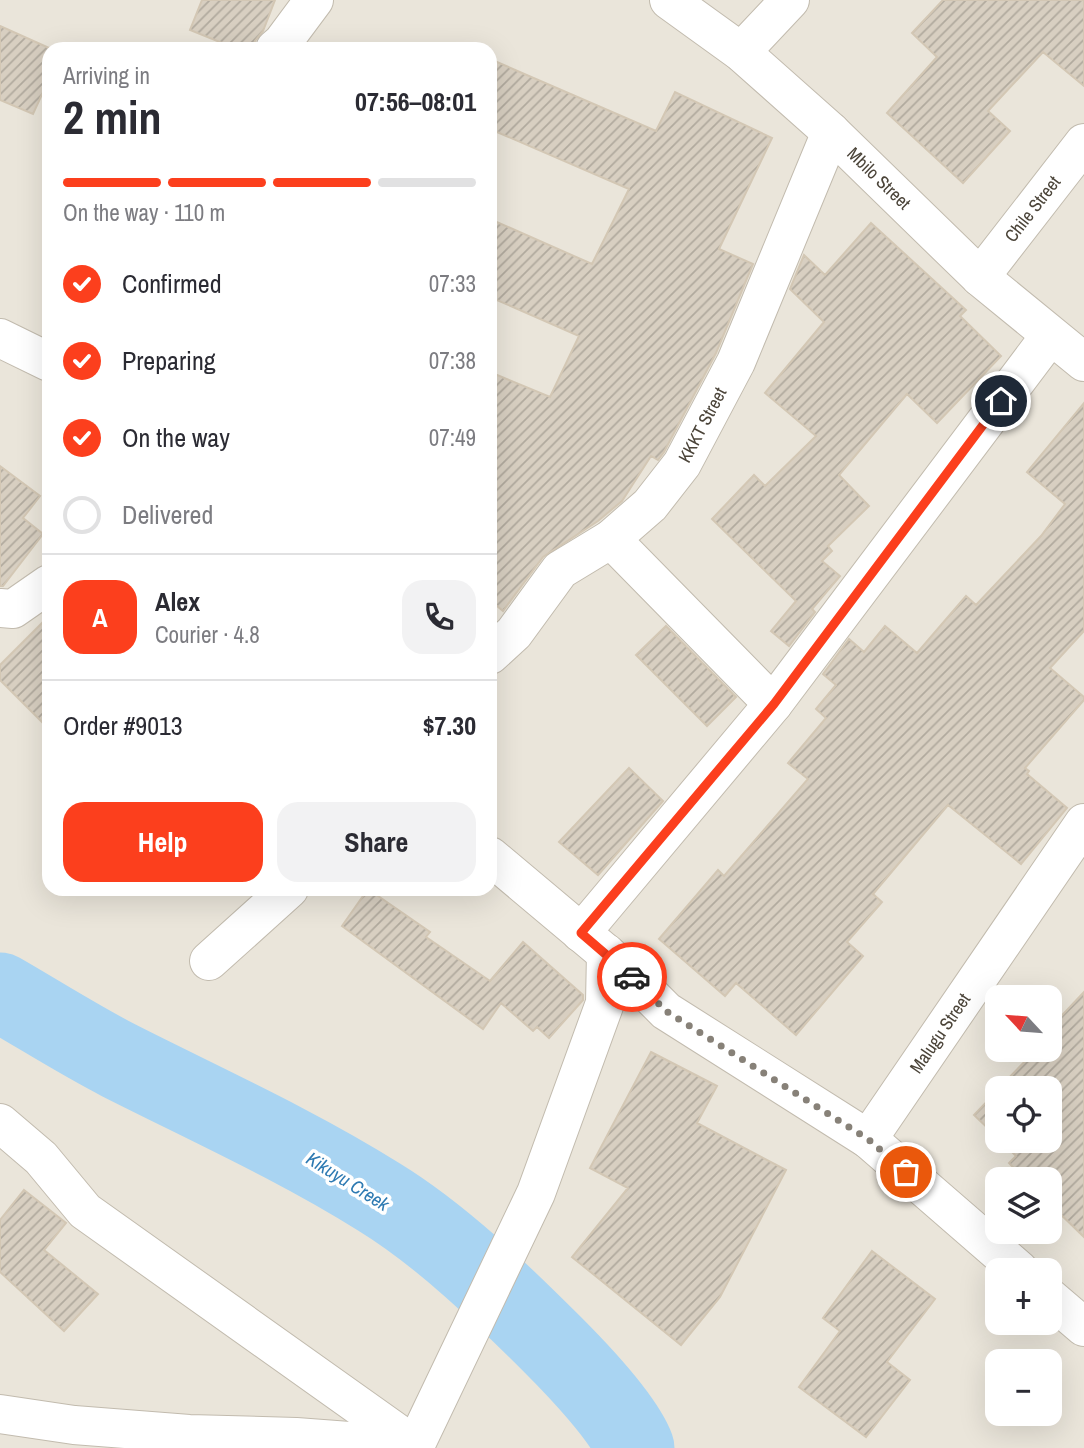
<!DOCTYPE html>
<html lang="en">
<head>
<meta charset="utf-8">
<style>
  :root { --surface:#fff; --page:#f2f2f3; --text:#2b2b33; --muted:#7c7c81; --line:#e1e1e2; --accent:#fc3f1d }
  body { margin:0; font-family:"Archivo Narrow",sans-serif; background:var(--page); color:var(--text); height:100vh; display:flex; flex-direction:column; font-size:26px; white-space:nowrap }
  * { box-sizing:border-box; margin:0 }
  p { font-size:23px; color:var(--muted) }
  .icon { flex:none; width:38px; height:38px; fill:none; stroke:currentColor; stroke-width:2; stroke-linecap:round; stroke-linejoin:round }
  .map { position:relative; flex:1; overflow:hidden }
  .details { position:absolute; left:42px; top:42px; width:455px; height:854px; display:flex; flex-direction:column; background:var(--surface); border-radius:21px; box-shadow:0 7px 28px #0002 }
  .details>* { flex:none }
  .needle { width:46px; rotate:296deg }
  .buttons { position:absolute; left:985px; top:985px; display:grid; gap:14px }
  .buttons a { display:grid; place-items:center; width:77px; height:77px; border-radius:14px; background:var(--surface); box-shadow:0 7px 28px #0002; font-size:35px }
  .pin { position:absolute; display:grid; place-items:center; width:60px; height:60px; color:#fff; margin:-30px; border:4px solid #fff; border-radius:50%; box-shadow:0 2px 7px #0007 }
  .courier { position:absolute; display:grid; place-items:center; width:70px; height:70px; margin:-35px; border:5px solid #fc3f1d; border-radius:50%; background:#fff; color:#222; box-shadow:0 2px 9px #0007 }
  .head em { font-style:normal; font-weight:700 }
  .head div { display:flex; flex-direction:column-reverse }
  .head { display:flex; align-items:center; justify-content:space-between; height:119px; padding:0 21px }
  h1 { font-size:46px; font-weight:700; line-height:52px }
  .bar { display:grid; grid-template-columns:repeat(4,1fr); gap:10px 7px; align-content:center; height:84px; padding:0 21px }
  .bar i { height:9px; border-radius:5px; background:var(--line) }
  .bar .selected { background:var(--accent) }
  .bar p { grid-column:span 4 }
  .line { display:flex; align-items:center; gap:18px; padding:0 21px; border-top:2px solid var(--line) }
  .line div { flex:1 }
  .round { display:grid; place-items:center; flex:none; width:74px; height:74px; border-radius:21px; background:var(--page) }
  ol { padding:0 21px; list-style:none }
  li { display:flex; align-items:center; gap:21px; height:77px }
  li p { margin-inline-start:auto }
  li .icon { padding:7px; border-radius:50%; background:var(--accent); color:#fff; stroke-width:4 }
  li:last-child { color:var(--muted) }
  li i { width:38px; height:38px; border:4px solid var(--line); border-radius:50% }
  .primary-button { display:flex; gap:14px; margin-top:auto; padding:14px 21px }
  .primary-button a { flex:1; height:80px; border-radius:21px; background:var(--accent); color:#fff; font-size:28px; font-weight:700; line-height:80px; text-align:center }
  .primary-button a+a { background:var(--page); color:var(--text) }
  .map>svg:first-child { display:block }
</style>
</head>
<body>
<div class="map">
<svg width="1084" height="1448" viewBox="0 0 1084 1448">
  <defs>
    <pattern id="building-hatch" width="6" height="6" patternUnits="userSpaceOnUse" patternTransform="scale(1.75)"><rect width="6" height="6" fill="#d8cfc1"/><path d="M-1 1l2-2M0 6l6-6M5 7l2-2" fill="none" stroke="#b1aa9e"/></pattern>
  </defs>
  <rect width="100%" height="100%" fill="#f6f3ec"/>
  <path fill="#eae5da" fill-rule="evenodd" d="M0,0h1084v1448h-1084zM49,49h441v840h-441zM998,998h52v52h-52zM998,1088h52v53h-52zM998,1180h52v52h-52zM998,1270h52v53h-52zM998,1362h52v52h-52z"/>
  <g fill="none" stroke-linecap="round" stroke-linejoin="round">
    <path stroke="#a9d4f2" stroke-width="79" d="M0,992c40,23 79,48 120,69 87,44 176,84 259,136 62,38 122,96 174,148 23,23 71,73 82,103"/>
  </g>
  <path fill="url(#building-hatch)" stroke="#d3c7b4" stroke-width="2" d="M202,0h73l-12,31 -8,10 -1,8h-17l-47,-19z
    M943,0h141v86l-41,-34 -55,59 22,20 -47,52 -76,-70 50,-56 -25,-24z
    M0,26l49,22v31l-16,35 -33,-14z
    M490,59l166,72 19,-39 97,46 -53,111 34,15 -37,89 -52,99 -6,8 -7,-4 -29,45 -24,20 -55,36 -40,54 -13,-11v-228l60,25 29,-61 -89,-39v-78l102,45 37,-75 -139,-60z
    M871,223l95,87 -6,6 41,40 -64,67 -30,-29 -68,81 30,31 -41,40 4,5 -10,10 18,15 -28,33 3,3 -26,34 -18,-15 25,-30 -84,-82 42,-44 11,11 51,-50 -51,-43 59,-71 -34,-33 14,-34 21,20z
    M1084,403v228l-34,37 34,29v3l-59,68 4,3 -2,3 40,34 -46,56 -73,-59 -75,89 9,8 -35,40 16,14 -67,79 -60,-52 -11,13 -66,-57 59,-69 6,6 84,-97 -20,-16 38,-45 -10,-9 20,-24 -13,-11 26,-35 15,13 21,-26 32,27 49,-57 10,9 65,-69 24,-32 -38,-32z
    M0,466l40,30 -17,22 20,16 -40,52h-3z
    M49,616v113l-49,-49v-15z
    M666,626l70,71 -29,29 -71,-71z
    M629,768l34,33 -65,74 -39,-33z
    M368,889l62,43 -4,5 64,44 33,-39 60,53v5l-34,38 -12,-11 -4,4 -32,-28 -18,26 -141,-103z
    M1084,992v245l-34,-33v-24h-25l-16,-17 7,-7 -15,-15h49v-53h-51l37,-38h14v-22z
    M651,1052l66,34 -20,37 89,47 -66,127 -39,48 -109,-88 56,-69 -38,-20z
    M998,1090v48l-24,-23z
    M24,1190l42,33 -22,27 54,44 -34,37 -64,-59v-52z
    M872,1251l63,48 -48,63 23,18 -44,57 -67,-50 41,-56 -17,-13z"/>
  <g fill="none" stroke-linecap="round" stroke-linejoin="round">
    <defs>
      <g id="street">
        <path id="s1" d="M669,0l72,52 90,80 149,145 104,85"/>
        <path d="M275,49l7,-6 32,-43"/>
        <path d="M741,52l49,-52"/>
        <path id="s2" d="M980,277l104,-134"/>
        <path d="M0,338l49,24"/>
        <path d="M611,539l162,165"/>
        <path d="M0,608l13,1 36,-25"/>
        <path id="s3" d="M490,655l24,-22 46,-63 51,-31 39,-34 32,-41 54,-102 95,-230"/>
        <path d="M490,856l131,110 45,45 202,128 151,131"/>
        <path d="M581,933l192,-229 277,-368"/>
        <path d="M209,961l80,-72"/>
        <path d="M0,1123l41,35 44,53 329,234"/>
        <path id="s4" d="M868,1139l216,-316"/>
        <path d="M1050,1298l34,29"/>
        <path d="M0,1414l74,11 115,9 107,3 119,9 121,-253 69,-190 1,-50"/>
      </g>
    </defs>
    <use href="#street" stroke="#c2bbae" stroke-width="40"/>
    <use href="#street" stroke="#fff" stroke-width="38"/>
  </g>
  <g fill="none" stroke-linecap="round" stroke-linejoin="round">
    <path stroke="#878178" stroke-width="7" stroke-dasharray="0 12.6" d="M632,977l34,34 202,128 38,33"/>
    <path stroke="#fc3f1d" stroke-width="9" d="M632,977l-51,-44 193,-229 227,-303"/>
  </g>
  <g text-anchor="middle" stroke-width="7" stroke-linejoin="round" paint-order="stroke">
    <g font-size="18" fill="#4b4439" stroke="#fff">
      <text dy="6" stroke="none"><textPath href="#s1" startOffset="276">Mbilo Street</textPath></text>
      <text dy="6" stroke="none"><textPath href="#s2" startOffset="86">Chile Street</textPath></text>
      <text dy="6" stroke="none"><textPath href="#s3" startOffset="318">KKKT Street</textPath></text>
      <text dy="6" stroke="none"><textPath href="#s4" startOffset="128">Malugu Street</textPath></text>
    </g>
    <g font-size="19" font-style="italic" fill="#2e7ab2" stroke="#fff">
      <text transform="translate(348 1181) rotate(32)" y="7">Kikuyu Creek</text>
    </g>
  </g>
</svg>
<div class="buttons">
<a><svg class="needle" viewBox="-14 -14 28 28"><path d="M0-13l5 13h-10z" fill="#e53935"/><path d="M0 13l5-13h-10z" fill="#7c7c81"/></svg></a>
<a><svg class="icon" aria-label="locate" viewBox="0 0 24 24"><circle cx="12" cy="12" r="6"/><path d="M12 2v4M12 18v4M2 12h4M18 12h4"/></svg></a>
<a><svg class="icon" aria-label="layers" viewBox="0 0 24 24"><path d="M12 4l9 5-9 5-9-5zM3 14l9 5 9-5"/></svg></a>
<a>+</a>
<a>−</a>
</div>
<div class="pin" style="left:906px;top:1172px;background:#ea580c"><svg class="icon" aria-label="bag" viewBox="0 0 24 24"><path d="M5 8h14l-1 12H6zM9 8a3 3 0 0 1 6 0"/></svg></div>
<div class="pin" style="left:1001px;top:401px;background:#1f2937"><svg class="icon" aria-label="home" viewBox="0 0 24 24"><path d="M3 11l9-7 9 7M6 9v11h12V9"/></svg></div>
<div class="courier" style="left:632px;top:977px"><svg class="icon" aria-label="car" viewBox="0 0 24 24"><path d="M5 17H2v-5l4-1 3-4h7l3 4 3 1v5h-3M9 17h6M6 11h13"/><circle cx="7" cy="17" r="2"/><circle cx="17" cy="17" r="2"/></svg></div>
<section class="details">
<div class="head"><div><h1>2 min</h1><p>Arriving in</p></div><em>07:56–08:01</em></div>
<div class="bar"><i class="selected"></i><i class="selected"></i><i class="selected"></i><i></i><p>On the way · 110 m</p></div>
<ol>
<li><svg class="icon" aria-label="check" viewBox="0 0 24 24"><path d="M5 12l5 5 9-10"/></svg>Confirmed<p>07:33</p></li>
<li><svg class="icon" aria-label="check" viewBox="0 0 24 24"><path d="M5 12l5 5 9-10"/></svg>Preparing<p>07:38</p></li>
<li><svg class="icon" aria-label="check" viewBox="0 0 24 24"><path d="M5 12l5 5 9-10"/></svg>On the way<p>07:49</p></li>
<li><i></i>Delivered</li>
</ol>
<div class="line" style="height:126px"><b class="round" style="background:var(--accent);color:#fff">A</b><div><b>Alex</b><p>Courier · 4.8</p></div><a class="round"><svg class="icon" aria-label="phone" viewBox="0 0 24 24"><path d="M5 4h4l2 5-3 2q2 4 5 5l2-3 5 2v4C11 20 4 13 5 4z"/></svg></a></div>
<div class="line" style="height:91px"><div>Order #9013</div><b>$7.30</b></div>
<div class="primary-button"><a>Help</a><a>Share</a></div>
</section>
</div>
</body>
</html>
